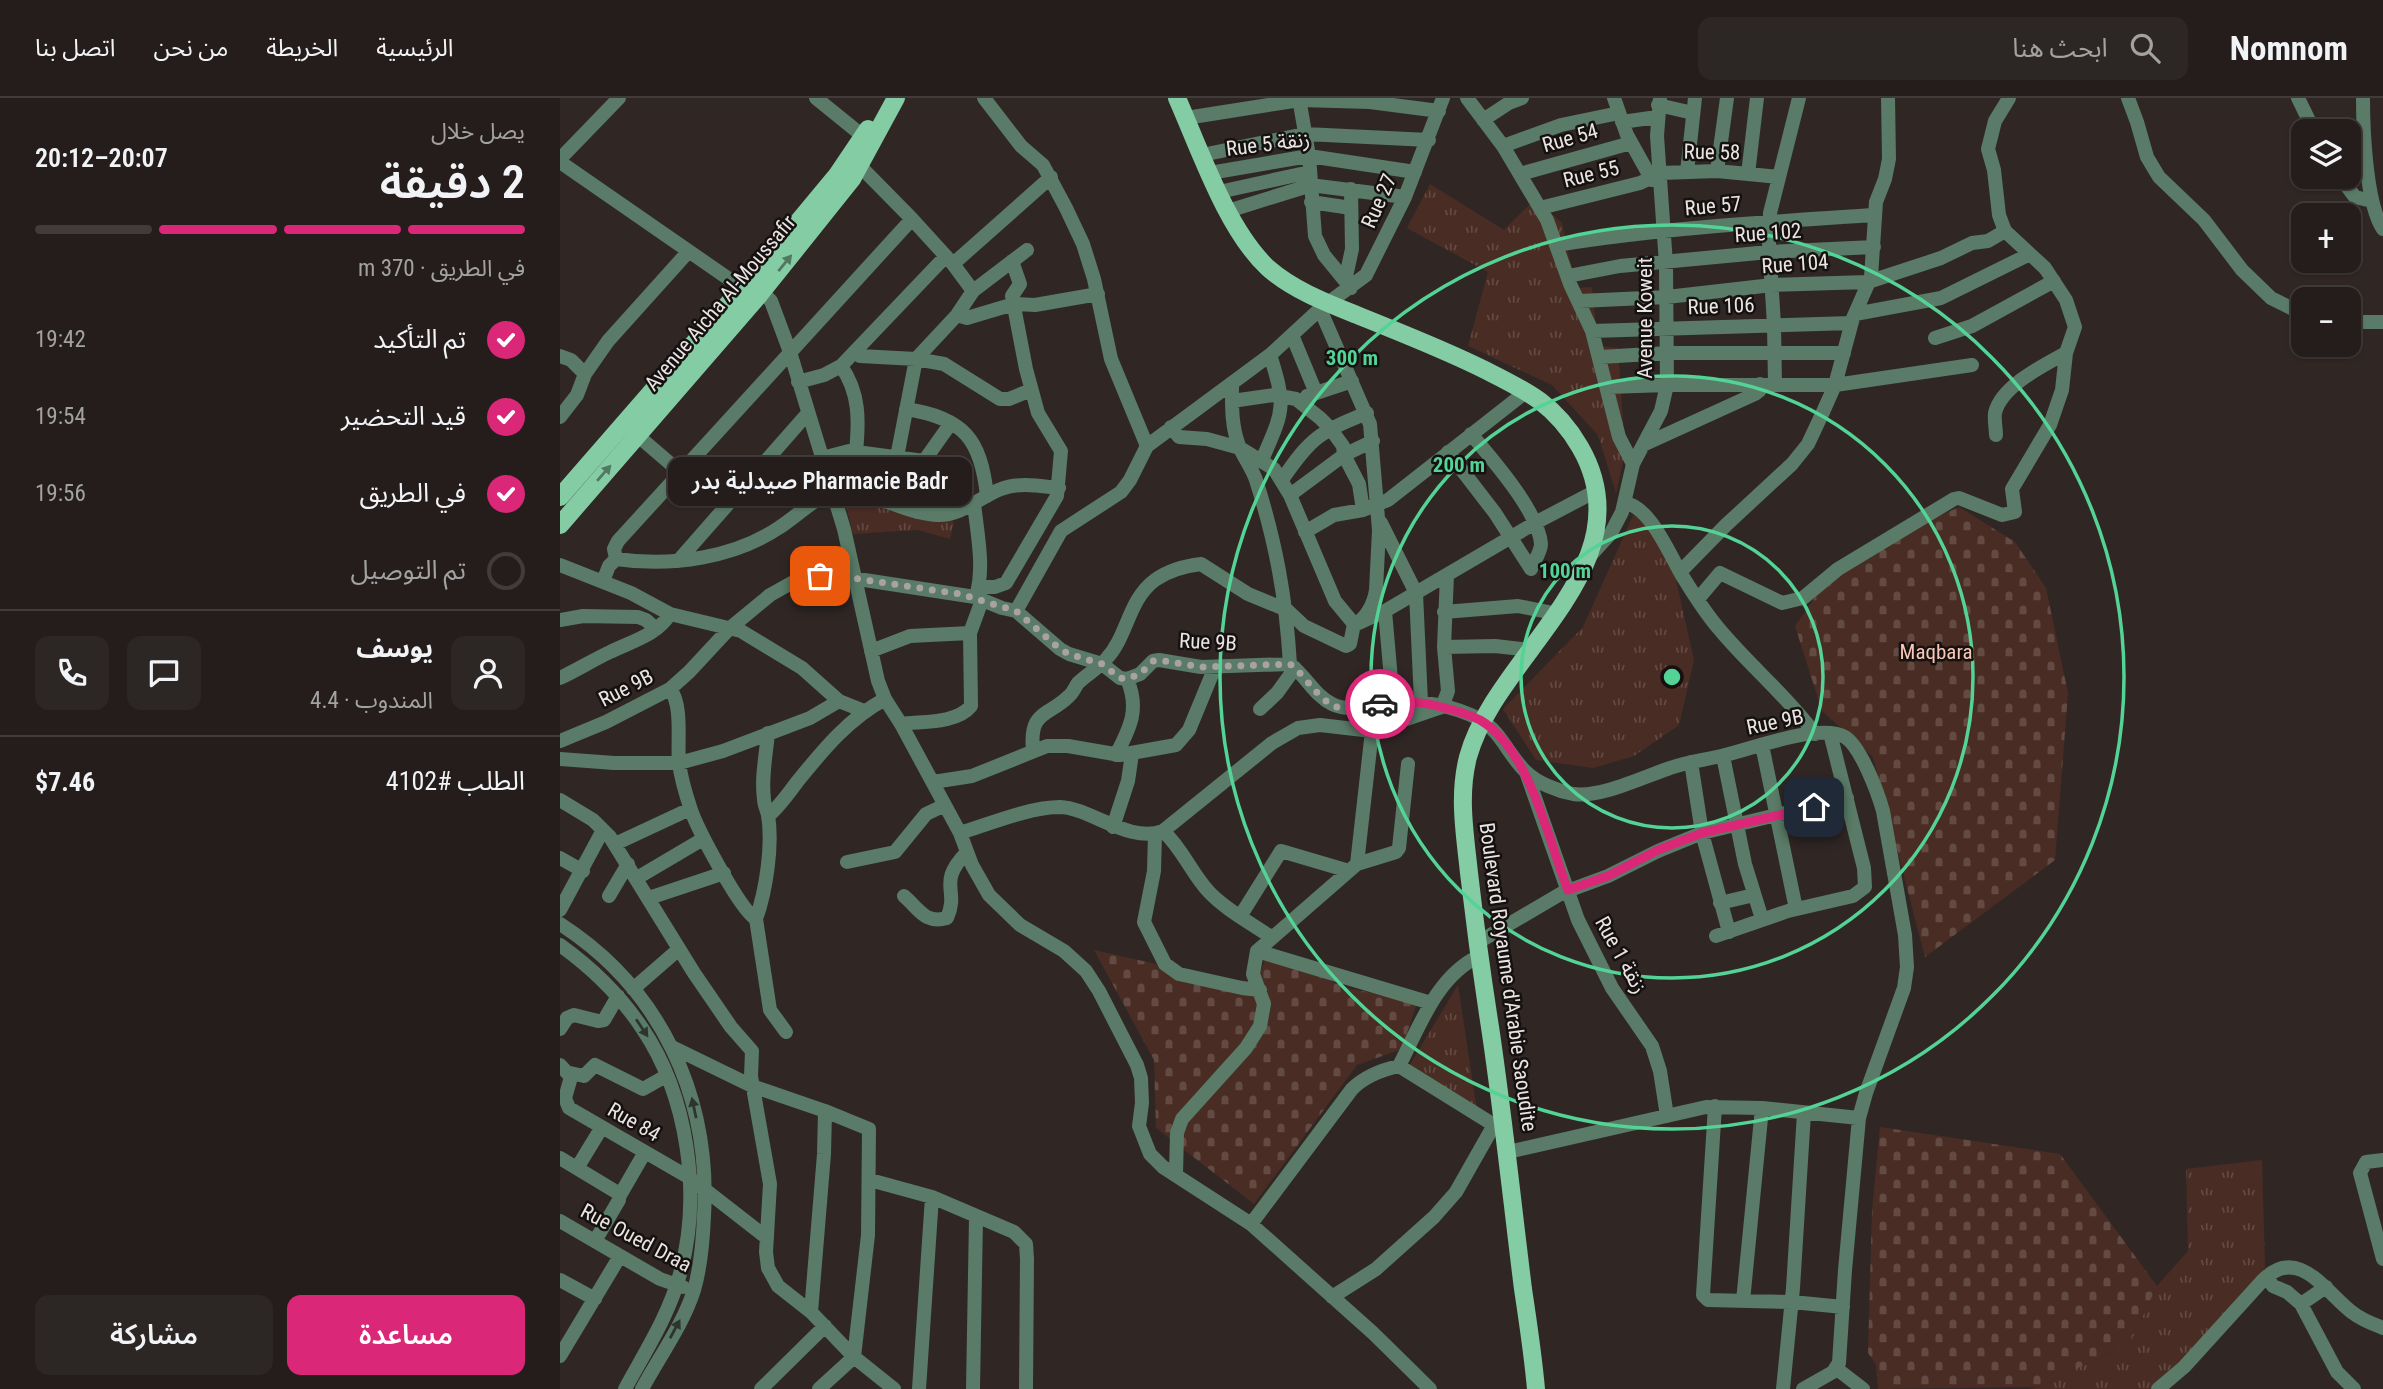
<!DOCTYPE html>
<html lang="ar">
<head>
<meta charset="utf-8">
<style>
  :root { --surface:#241d1c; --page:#2c2625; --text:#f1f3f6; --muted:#a3a2a3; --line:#413b3b; --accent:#db2777 }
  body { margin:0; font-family:"Roboto Condensed","Noto Sans Arabic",sans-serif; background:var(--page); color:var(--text); direction:rtl; height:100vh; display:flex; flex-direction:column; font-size:26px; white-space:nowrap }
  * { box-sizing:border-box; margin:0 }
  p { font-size:23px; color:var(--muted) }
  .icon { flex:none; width:38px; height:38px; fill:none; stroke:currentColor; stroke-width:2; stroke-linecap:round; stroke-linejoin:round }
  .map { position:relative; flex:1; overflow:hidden; direction:ltr }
  .panel { display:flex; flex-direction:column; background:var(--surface); width:560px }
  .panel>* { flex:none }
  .fabs { position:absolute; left:1731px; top:21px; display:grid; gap:14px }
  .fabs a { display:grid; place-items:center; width:70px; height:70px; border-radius:14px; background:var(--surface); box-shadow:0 2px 5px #0004,0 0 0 2px var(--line); font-size:35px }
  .pin { position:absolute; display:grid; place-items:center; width:60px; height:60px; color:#fff; margin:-30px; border-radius:14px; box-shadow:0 4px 10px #0006 }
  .courier { position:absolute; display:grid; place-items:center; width:70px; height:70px; margin:-35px; border:5px solid #db2777; border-radius:50%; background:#fff; color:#222; box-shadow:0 2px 9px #0007 }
  .bubble { position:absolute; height:49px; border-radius:14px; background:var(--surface); box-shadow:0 2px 5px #0004,0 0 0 2px var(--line); font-size:23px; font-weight:600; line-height:49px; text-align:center; direction:rtl }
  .summary em { font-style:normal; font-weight:600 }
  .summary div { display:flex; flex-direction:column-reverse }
  .summary { display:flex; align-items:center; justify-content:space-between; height:119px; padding:0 35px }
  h1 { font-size:46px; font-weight:600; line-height:52px }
  .bar { display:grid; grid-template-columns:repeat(4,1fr); gap:10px 7px; align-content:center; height:84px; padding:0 35px }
  .bar i { height:9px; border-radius:5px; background:var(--line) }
  .bar .on { background:var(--accent) }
  .bar p { grid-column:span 4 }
  .line { display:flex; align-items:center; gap:18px; padding:0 35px; border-top:2px solid var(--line) }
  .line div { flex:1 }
  .round { display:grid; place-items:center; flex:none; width:74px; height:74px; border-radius:14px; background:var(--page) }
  ol { padding:0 35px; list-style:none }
  li { display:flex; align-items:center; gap:21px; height:77px }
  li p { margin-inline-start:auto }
  li .icon { padding:7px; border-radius:50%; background:var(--accent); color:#fff; stroke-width:4 }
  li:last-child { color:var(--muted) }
  li i { width:38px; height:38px; border:4px solid var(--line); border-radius:50% }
  .action { display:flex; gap:14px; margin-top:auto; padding:14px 35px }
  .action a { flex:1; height:80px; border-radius:14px; background:var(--accent); color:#fff; font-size:28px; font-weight:600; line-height:80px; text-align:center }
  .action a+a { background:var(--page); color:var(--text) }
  header { display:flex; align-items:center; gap:42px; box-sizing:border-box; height:98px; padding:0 35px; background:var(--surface); border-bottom:2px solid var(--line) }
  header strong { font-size:33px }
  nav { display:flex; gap:38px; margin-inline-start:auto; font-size:24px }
  .search { width:490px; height:63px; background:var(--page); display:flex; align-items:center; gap:18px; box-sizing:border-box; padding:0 24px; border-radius:14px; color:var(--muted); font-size:26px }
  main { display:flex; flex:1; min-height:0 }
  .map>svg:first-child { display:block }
</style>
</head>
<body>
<header>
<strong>Nomnom</strong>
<div class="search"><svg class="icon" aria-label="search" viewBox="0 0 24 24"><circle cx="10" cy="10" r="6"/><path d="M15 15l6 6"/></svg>ابحث هنا</div>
<nav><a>الرئيسية</a><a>الخريطة</a><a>من نحن</a><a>اتصل بنا</a></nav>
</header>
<main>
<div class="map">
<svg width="1823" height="1291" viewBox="0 0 1823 1291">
  <defs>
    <pattern id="grass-tufts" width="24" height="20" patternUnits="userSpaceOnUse" patternTransform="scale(1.75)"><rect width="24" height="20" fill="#492c23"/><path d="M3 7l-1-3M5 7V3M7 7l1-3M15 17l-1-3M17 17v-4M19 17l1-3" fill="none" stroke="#634a43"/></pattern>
    <pattern id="cemetery-stones" width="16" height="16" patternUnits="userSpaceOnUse" patternTransform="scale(1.75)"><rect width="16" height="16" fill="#492c23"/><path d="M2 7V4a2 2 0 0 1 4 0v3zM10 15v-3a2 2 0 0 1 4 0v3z" fill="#634a43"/></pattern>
  </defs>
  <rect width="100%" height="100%" fill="#302725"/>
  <path fill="url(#grass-tufts)" d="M870,86l74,46 31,-31 27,24 14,65 16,-1 6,59 20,2 7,105 -9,40 -18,-58 -46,-50 -84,-39 20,-74 -81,-44z
    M338,354l-4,49 60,21 -4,17 -32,-9 -65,4 -19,-80z
    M1075,413l33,33 26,116 -15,65 -45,31 -41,12 -57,-8 -33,-51 80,-82z
    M898,887l19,126 -68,-45z
    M1702,1062l3,108 -88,100 -27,21h-122l11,-2 91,-44 27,-57 31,-35 -2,-82z"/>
  <path fill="url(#cemetery-stones)" d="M1399,409l56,35 31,46 22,105 -13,167 -130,97 -52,-200 -51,-46 -27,-85 44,-63z
    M534,852l160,36 14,-33 79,35 70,14 -15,47 -45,16 -103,139 -98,-76 -2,-68z
    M1320,1029l180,27 97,132 -27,57 -91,44 -161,2 -2,-24 -8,-12 4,-142z"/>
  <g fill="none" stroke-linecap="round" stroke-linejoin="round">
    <path stroke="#597b67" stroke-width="14" d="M256,0l53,43
      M424,0l37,48 22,19 23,43 17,36 11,35 17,80 36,87
      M739,0l10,58 6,80 9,19 27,33
      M907,0l36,48 44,74 23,64 22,47 27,106 14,27
      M1054,0l13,37 25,45
      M1568,0l9,24 10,35 12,20 45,43 38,50 29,28 32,16
      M1738,0l16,33
      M1803,0c0,32 3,106 20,131
      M1098,7l35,8
      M626,20l114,-18 70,2 69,9
      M923,22l26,-17 13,-5
      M1062,24l35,-5
      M943,48l58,-21 58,-12
      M642,57l103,-21 124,6
      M0,61l59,-61
      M294,62l58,59 41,45 20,27
      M0,64l182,126 24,8 5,5 19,51 54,177 34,152 7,18 16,25 59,109 12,32 17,30 31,30 44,26 22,20 13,20 38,74 4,13 1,25 -3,23 11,28 13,13 88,57 122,109 57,56
      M1157,73l10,-73
      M1127,74l8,-74
      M650,75l99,-17 106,16
      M960,76l111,-31
      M1188,76l9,-76
      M1780,79l15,20 17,4
      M750,87l95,12
      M659,94l91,-20
      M751,104l40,6
      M980,110l100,-25 21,-10 56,-2 62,6
      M668,113l77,-24
      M996,147c105,-17 212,-23 318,-30
      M393,166l98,-87
      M1008,178l52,-10 149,-14 105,-5
      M785,183l7,-32 -1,-60
      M1019,203l88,-4 105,-12 96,-3 73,-24 31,-15 16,-2 17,-10
      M760,211l50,115 9,106 -3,60c-2,13 -10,30 -22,34
      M1295,216l86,-16 87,-43
      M397,217l10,3 47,-14 21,1 63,-11
      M1788,224h35
      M1032,233l259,-8
      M732,237l24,58
      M1375,240l37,-12 82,-45
      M296,254l4,4 56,3 28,5 56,35h9l22,-9
      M0,258l11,4 14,14
      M1040,259l68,-4h176
      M281,268c19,27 18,55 15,86
      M238,284l26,-7 17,-9 105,-110
      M672,285c0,22 -1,42 7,63 5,12 13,22 17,34 20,63 30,118 34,184
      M1215,287l-1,-60 -5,-82 1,-30 29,-115
      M1048,289l59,-2h168l137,-20
      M747,298l45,-15
      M672,303l42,-6 22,4 24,19 10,10 13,18 1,9 15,29 4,26
      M346,311c58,9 75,30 81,87
      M0,319l17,-22 8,-21 23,-33 80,-89
      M911,336c20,24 68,78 70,110 0,8 -7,17 -10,25
      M77,337l43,37
      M1436,337c0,-6 -2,-15 -1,-22 6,-27 49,-48 71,-60l9,-26 -9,-27 -21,-32 -40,-37 -6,-16 -5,-45 -6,-21 7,-28 14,-23
      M1083,347l112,-51 5,-4v-6
      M888,354l47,61 36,56
      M337,359l19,-98 41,-44 16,-24 54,-41
      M262,360l27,-7 75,10
      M702,362c21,-49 25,-52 8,-105
      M722,382c29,-43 38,-48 85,-67
      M730,397l54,-40 29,-14
      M414,405c3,30 11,64 2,93
      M1064,405c26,2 46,53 59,74 11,18 23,37 37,53 30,36 67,66 95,104
      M357,414l7,-51 27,-38
      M821,425l35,70 5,109
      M745,434l29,-17 29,-5 25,-10 139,-109
      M1030,458l21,-23 11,-21 11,-48 28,-53 6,-26 -1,-121 -9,-128 3,-38
      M56,461l-2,-10 4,-8 294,-322
      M118,463l130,-148
      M0,467l71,28 39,21 71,17 61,37 37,33 25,10
      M1120,474l46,-47 66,-61 16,-20 15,-32 12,-27 18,-67 18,-41 5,-75 9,-23 4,-20 -1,-61
      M43,483l6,-15 7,-7c56,8 118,-1 164,-32 11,-7 44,-35 53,-36 33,-5 70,23 104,24 24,1 43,-18 64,-26 17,-7 39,-3 58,-1
      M419,489h16l11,-4 51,-87 4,-45 -23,-38 -12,-44 -14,-73 8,-12 -8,-23
      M1138,501l22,-26 62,30 21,-5 35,-29 116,-70 5,-1 43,17 13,-3 -3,-23 38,-64 12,-35 4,-37
      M456,513l45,-80 60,-39 9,-12 17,-34 123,-91 50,-46 46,-34 39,-78 38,-99
      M825,513l8,91
      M884,514l74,-6 40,8
      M0,522l23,-4 55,1 8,3 10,9
      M799,525l26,-12 150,-88 61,-32
      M884,549l51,-1 35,4
      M311,553l39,-15 60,-3
      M0,580c17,-8 33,-18 50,-26 22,-11 46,-16 60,-38
      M110,591c13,16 7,53 9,74 2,15 7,32 12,47 7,20 49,100 65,109l14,91 16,22
      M700,611l17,-16 18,-25
      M341,626c22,-3 55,0 70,-18l-1,-73 12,-33
      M0,643l46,-19 64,-33 19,-17 40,-43 41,-34 25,-14 25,-5 12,-1 143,22 27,11 14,3 44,38 9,5 33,10 18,14 7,1 13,-5 13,-13 6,-1 42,7 89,-3c16,12 24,31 42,40 19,9 37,0 57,-2 30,-2 65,3 92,18 20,12 28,36 45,52 11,11 32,19 47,22 28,4 70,-17 97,-26 16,-6 34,-8 51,-12 28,-6 99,-34 124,-19 16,10 33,56 38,74l22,124 2,32 -3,21 -38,105 -7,25 -14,152 -6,93 -6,9 -30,17
      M1202,647l34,164
      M473,652c-4,-40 15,-33 36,-54 4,-3 6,-9 9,-13 9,-9 21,-15 29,-25 21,-23 21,-58 48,-78 14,-10 29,-14 46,-16l47,30 39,16 17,16 42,20 4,-2 4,-20 -19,-23 -45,-106 -16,-26 -34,-21 -33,-9 -28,-2 -8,-10
      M556,657c14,-27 24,-46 11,-76
      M1163,658l22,108 17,55
      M0,661l54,4h65l44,-12 87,-33 29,-17
      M1131,664l11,71 27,99
      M966,674l52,148 34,68 40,58 8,25 7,45
      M373,684l39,-6 75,-30h21l52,9 56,-10 13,-15 26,-63
      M0,702l33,20 17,17 84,136 37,54 21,24 -1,25 19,108 -4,68 2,16 10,18 33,26 43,45 40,32
      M208,718c11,-9 20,-22 29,-34 26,-32 51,-63 88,-83
      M553,729l15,-46 4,-27
      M603,733c20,18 28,42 46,61 17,18 42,31 62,45
      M400,735c29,-9 70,-26 100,-26 31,1 69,37 103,24l109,-88 26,-15 22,-3 52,6 70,-24 6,-16 -4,-44 3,-72
      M595,736l-1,37 -10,51 21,42 14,10 63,14 18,2
      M55,746l75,-35
      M0,760l23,13
      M287,764l48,-10 31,-38 19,-9
      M797,766l39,-12 3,-4 9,-84
      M77,780l66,-39
      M49,798l19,-32
      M344,798c16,14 21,28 43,22 13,-29 -11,-34 20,-66
      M89,800l75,-25
      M1160,805l34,-8
      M0,812l43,-80
      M681,817l40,-64 68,20
      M196,821c10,-28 17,-74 12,-104 -1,-5 -4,-10 -4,-16 -3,-21 2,-44 4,-66
      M0,826c101,65 151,173 144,292 -1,24 -3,50 -10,74 -11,35 -35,67 -52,99
      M1156,838l72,-25 65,-15 12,-9 -1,-19 -34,-135
      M917,845l85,-50 46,-17 50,-25 44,-18 145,-35
      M0,847c32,23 60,50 82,83 46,68 60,167 38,246 -11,41 -35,78 -55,115
      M697,853l174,52
      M73,891l46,-40
      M0,931l7,-11 7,-3 24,6 6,-1 14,-24
      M112,949l80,39 73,25 44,18 -1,106 -14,122 -35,32
      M0,967l11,12 -6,21 4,10 121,70 77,60
      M839,968c21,-40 37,-89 80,-110
      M10,975l14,3 11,-11 48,24 23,-13
      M1155,1008l-12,189 5,5 84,2 51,5
      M948,1054l198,-45 56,1 97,10
      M0,1060l58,35 1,7 -24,41
      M1823,1062l-17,2 -6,11 23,86
      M17,1070l25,-41
      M616,1076l1,-41 5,-14 64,-71 14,-22 4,-22 -11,-30 4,-23 100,-87 15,-133
      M310,1082l62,17 82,35 12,12 1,15 -1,130
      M59,1099l26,-45
      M0,1123l100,58 23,8
      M691,1126l101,-135c13,-13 29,-19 47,-23l95,59 11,2
      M1710,1176l-2,5 5,7 14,6 14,12 36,68 17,17
      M0,1182l35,19
      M772,1199l44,-28 58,-52 22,-25 38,-67
      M1183,1203l19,-193
      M1741,1206l25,-17
      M251,1214l13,-158 1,-43
      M0,1258l60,-100
      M1277,1271l26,20
      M201,1291l64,-63
      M359,1291l13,-192
      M413,1291l3,-171
      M1223,1291l10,-101 11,-175
      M1598,1291l26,-22 79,-87c36,-36 64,14 90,33 9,7 20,11 30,15"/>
    <path stroke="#83cca4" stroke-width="18" d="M617,0c23,52 50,132 91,170 25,22 59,35 89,47 44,18 86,34 128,55 42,21 70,34 95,77 69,119 -84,207 -112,310 -10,39 -3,77 1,116 6,52 13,103 21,154 13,87 22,174 33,262 5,33 10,66 13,100
      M0,399l208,-239 69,-83 31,-46
      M0,427l200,-231 92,-115 44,-81"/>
  </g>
  <defs><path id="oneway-solid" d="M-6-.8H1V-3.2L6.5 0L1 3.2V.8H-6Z" transform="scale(1.75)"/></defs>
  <g fill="#527861">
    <use href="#oneway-solid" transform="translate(225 165) rotate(-51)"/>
    <use href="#oneway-solid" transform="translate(44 375) rotate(-49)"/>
  </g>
  <g fill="#2d362e">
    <use href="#oneway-solid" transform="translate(82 930) rotate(56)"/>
    <use href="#oneway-solid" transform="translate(134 1010) rotate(-102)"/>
    <use href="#oneway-solid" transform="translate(115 1231) rotate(-62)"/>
  </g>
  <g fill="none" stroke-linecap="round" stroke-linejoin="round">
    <path stroke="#a9a2a0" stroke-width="7" stroke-dasharray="0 12.6" d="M260,478l12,-1 128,19 56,17 44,38 9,5 33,10 18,14 7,1 13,-5 13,-13 6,-1 42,7 89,-3c20,15 33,48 62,45 9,-1 19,-4 28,-5"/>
    <path stroke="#db2777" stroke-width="9" d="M820,606c24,-5 46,-2 69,5 11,3 21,6 31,11 50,29 68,120 88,170l40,-14 50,-26 44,-17 112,-26"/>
  </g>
  <g fill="none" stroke="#53d396" stroke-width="3.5">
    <circle cx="1112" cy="579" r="151"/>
    <circle cx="1112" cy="579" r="301"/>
    <circle cx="1112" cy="579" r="452"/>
  </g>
  <g text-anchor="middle" stroke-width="5" stroke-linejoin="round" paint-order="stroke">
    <g font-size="21" fill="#eae4e3" stroke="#151110">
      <text transform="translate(1010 40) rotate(-16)" y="7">Rue 54</text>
      <text transform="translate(708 46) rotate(-7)" y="7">Rue 5 زنقة</text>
      <text transform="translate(1152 54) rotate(1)" y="7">Rue 58</text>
      <text transform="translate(1031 76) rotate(-14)" y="7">Rue 55</text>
      <text transform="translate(819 103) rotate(-66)" y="7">Rue 27</text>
      <text transform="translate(1153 108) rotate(-5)" y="7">Rue 57</text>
      <text transform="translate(1208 135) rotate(-4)" y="7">Rue 102</text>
      <text transform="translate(1235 166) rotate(-4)" y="7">Rue 104</text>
      <text transform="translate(160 205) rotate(-50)" y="7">Avenue Aicha Al-Moussafir</text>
      <text transform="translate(1161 208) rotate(-2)" y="7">Rue 106</text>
      <text transform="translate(1085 220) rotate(-90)" y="7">Avenue Koweit</text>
      <text transform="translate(648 544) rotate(3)" y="7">Rue 9B</text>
      <text transform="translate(66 590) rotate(-27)" y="7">Rue 9B</text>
      <text transform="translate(1215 624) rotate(-12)" y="7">Rue 9B</text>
      <text transform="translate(1061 857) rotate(61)" y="7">Rue 1 زنقة</text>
      <text transform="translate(948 879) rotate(82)" y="7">Boulevard Royaume d'Arabie Saoudite</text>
      <text transform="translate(74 1024) rotate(30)" y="7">Rue 84</text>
      <text transform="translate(76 1140) rotate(28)" y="7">Rue Oued Draa</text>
    </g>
    <g font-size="21" fill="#fac6b6" stroke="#151110">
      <text x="1376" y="561">Maqbara</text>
    </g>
  </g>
  <circle cx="1112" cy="579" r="10" fill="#53d396" stroke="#151110" stroke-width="3.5"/>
  <g font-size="21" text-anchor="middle" font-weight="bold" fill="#53d396" stroke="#151110" stroke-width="5" stroke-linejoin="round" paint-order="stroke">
    <text x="792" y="267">300 m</text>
    <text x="899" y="374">200 m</text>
    <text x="1005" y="480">100 m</text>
  </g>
</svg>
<div class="fabs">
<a><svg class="icon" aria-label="layers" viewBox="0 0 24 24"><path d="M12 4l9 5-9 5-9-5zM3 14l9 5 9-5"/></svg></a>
<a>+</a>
<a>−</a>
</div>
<div class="pin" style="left:260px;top:478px;background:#ea580c"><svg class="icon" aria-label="bag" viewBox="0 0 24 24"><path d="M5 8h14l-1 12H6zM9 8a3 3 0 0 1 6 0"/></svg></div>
<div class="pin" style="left:1254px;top:709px;background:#1f2937"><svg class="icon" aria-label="home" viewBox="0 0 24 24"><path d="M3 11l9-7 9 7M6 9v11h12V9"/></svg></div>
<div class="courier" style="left:820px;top:606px"><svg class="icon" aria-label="car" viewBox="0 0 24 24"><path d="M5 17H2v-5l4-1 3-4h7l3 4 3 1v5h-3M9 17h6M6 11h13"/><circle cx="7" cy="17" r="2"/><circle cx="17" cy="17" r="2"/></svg></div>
<div class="bubble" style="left:108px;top:359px;width:304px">Pharmacie Badr صيدلية بدر</div>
</div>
<section class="panel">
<div class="summary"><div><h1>2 دقيقة</h1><p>يصل خلال</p></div><em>20:07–20:12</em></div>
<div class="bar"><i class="on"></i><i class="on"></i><i class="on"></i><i></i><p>في الطريق · 370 m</p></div>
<ol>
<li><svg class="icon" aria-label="check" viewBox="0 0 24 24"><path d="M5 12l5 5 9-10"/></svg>تم التأكيد<p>19:42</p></li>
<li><svg class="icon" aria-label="check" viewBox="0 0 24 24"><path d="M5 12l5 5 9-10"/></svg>قيد التحضير<p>19:54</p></li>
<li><svg class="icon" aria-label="check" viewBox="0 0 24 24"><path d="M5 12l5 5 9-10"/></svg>في الطريق<p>19:56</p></li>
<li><i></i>تم التوصيل</li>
</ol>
<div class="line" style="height:126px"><a class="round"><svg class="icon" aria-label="person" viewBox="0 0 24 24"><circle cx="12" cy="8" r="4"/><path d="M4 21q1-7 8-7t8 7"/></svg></a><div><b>يوسف</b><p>المندوب · 4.4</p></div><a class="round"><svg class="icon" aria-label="chat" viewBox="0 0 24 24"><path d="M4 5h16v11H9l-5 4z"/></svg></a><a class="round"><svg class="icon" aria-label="phone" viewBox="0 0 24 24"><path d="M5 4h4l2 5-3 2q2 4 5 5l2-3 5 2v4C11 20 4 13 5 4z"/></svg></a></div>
<div class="line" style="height:91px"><div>الطلب #4102</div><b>$7.46</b></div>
<div class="action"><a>مساعدة</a><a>مشاركة</a></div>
</section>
</main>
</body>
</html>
